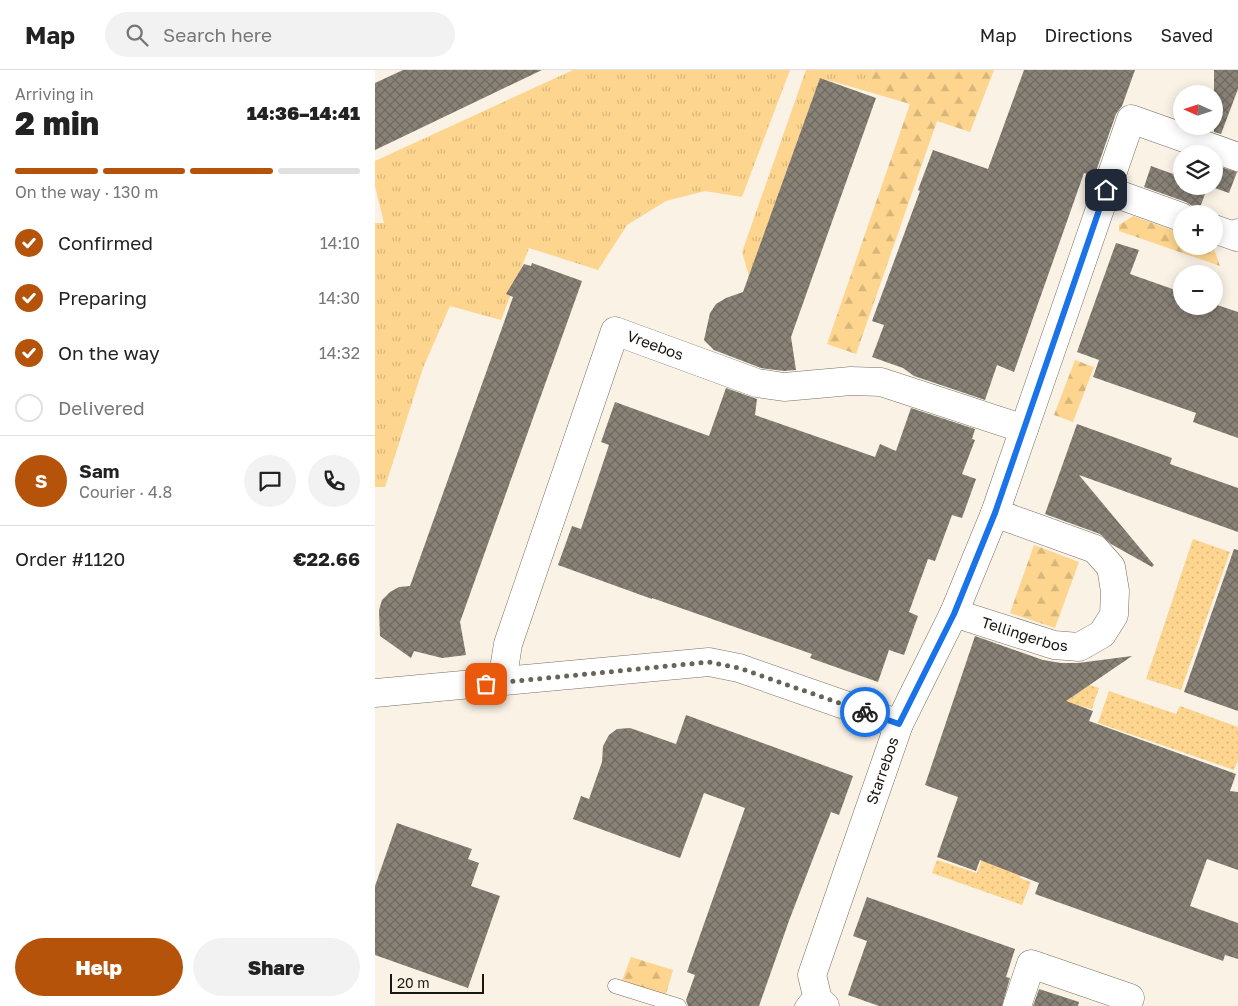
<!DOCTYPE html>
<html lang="en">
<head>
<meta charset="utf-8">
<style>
  :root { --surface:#fff; --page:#f2f2f2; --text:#222; --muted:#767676; --line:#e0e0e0; --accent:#b45309 }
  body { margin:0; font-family:"Golos Text",sans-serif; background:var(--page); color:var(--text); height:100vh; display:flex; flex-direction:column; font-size:19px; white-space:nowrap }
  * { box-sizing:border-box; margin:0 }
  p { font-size:16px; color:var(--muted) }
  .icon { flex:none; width:28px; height:28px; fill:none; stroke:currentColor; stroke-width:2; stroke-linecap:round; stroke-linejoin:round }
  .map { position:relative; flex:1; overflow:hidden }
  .side { display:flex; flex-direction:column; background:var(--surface); width:375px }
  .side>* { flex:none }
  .needle { width:32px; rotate:273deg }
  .buttons { position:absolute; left:798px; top:15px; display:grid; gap:10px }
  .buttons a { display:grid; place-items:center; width:50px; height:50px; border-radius:50%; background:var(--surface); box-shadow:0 2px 12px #0003; font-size:25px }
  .scale { position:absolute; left:15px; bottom:12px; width:94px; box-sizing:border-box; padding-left:5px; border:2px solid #1a1713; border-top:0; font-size:14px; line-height:18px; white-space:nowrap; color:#1a1713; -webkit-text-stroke:4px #f9f2e5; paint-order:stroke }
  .pin { position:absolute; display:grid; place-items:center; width:42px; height:42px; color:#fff; margin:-21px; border-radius:10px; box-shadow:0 2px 8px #0006 }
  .courier { position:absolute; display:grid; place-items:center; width:50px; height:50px; margin:-25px; border:4px solid #1a73e8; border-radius:50%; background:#fff; color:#222; box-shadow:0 1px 6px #0007 }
  .summary em { font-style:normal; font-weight:800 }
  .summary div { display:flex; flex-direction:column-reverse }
  .summary { display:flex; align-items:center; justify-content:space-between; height:85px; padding:0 15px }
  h1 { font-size:32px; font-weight:800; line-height:38px }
  .bar { display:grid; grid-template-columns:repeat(4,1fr); gap:8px 5px; align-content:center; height:60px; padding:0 15px }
  .bar i { height:6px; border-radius:4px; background:var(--line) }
  .bar .on { background:var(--accent) }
  .bar p { grid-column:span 4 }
  .line { display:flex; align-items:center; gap:12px; padding:0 15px; border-top:1px solid var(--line) }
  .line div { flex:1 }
  .round { display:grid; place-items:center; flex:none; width:52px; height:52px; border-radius:26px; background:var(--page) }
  ol { padding:0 15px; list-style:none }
  li { display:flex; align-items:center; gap:15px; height:55px }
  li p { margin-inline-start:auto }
  li .icon { padding:5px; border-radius:50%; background:var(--accent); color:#fff; stroke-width:4 }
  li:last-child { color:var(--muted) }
  li i { width:28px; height:28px; border:2px solid var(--line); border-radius:50% }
  .action { display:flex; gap:10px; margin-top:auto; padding:10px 15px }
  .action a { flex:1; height:58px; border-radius:30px; background:var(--accent); color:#fff; font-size:20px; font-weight:800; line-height:58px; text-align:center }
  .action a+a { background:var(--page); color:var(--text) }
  header { display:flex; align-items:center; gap:30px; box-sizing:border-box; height:70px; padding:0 25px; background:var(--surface); border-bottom:1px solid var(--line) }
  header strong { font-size:24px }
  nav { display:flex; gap:28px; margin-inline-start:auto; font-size:18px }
  .search { width:350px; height:45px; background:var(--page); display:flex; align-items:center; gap:12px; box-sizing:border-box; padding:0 18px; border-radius:28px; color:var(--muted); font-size:19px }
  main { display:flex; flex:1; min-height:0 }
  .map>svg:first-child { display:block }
</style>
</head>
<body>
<header>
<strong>Map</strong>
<div class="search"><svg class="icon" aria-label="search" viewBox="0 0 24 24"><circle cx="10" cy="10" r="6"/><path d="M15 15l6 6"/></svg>Search here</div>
<nav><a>Map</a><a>Directions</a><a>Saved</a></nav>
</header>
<main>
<section class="side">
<div class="summary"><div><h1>2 min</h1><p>Arriving in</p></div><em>14:36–14:41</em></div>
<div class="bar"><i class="on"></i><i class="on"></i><i class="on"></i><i></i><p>On the way · 130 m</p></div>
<ol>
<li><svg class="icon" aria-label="check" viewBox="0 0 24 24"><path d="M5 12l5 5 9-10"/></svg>Confirmed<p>14:10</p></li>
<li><svg class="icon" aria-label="check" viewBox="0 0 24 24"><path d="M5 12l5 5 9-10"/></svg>Preparing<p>14:30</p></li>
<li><svg class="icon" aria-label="check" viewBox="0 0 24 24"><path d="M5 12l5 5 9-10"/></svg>On the way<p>14:32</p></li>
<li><i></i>Delivered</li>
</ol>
<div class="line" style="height:90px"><b class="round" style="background:var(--accent);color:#fff">S</b><div><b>Sam</b><p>Courier · 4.8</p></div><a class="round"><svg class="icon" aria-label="chat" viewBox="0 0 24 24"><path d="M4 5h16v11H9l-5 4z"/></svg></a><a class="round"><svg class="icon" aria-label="phone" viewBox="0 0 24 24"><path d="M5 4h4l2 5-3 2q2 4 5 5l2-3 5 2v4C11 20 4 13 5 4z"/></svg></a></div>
<div class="line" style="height:65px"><div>Order #1120</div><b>€22.66</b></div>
<div class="action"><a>Help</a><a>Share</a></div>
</section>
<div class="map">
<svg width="863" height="936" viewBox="0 0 863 936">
  <defs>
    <pattern id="grass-tufts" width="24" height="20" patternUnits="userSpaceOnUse" patternTransform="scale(1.25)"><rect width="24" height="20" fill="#fdd58e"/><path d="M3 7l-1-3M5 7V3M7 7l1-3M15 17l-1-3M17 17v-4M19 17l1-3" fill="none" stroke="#d8b67a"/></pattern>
    <pattern id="forest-firs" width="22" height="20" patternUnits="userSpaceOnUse" patternTransform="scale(1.25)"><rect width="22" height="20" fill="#fdd58e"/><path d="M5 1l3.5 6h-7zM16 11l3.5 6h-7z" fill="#d8b67a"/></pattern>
    <pattern id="garden-dots" width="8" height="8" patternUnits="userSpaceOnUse" patternTransform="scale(1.25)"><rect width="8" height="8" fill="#fdd58e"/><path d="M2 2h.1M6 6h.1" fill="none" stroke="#d8b67a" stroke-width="1.8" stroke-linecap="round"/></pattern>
    <pattern id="building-cross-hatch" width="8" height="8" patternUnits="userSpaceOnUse" patternTransform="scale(1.25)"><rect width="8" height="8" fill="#898277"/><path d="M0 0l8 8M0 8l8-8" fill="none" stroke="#6f6960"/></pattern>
  </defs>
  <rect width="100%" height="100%" fill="#f9f2e5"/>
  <path fill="url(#grass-tufts)" d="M198,0h217l-48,127 -37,-6 -39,10 -39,24 -29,45 -69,-22 -28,72 -51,-14 -27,62 -38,119h-10v-264h9l-9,-37v-25z
    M431,0h67l-7,21 -46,-13 -71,198 -7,-24z"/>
  <path fill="url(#forest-firs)" d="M498,0h121l-24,62 -33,-11 -81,233 -29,-10 83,-240 -44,-13z
    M758,146l48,17v13h32l7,20 -101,-35v-6z
    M700,290l19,7 -21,55 -19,-7z
    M659,475l45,17 -24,66 -45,-15z
    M256,887l42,13 -8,27 -44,-14z"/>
  <path fill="url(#garden-dots)" d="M818,469l37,13 -49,138 -35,-11z
    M712,614l12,4 -7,21 -11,-3 -61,172 11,4 -9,23 -90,-32 5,-13 40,13 68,-186z
    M734,621l67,23 4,-8 58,21v33l-4,10 -136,-47z"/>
  <path fill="url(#building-cross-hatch)" d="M28,0h139l-167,80v-67z
    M649,0h111l-13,36 -6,8 -22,63 -10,-4 -70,199 -17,-7 -12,35 -71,-24 -11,-8 -31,-11 12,-32 -12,-4 48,-130 -2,-1 15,-40 55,19z
    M839,0h24v19l-17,45 -7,-2z
    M445,8l56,20 -85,239 5,33 -12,1 -23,-3 -47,-18 -10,-10 6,-27 6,-9 10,-6 17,-6z
    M805,83l2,1 -1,32h27l-9,24 -13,-8 -42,-15 7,-21 22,8z
    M839,95l23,7 -8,21 -20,-7h5z
    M741,173l23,7 -9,24 51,18v14h33v-2l24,8v126l-45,-16 3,-9 -103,-36 6,-17 -22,-8z
    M157,193l50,18 -122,341 6,33 -24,3 -28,-7 -3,7 -31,-22 -1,-26 3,-10 8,-8 9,-5 11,-1 103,-289 -7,-3 18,-30 7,2z
    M351,318l31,11 -2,16 120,42 5,-13 16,7 15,-43 64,21 -3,10 3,1 -13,34 14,5 -14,39 -10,-3 -17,46 -7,-2 -19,53 9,4 -14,39 -15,-5 -11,32 -68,-24 2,-4 -160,-56v1l-94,-34 14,-39 9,3 28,-84 -8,-3 14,-40 94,34z
    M702,354l95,34 -2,6 68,24v44l-159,-57 75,90 -2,2 -41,-23 -11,-10 -55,-20z
    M859,479l4,1v161l-54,-19z
    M600,566l68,24 18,3h17l54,-7 -66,45 27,10 -4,10 147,53 -6,17 8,1v78l-31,-11 -17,47 48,17v36l-13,-4 -2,6 -188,-67 4,-11 -59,-23 -4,11 -39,-14 21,-60 -33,-12z
    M311,645l167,61 -14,39 -8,-3 -41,106 -31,88h-71l-2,-6 9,-25 -8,-3 58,-164 -41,-15 -24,65 -107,-39 8,-23 8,3 13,-37 1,-16 6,-11 8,-6 13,-1 46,16z
    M22,753l75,26 -4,10 11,4 -8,23 29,10 -32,92 -93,-33v-69z
    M492,827l148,52 -9,28 4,1 -8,28h-123l-31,-11 19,-54 -14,-5z
    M664,919l40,13 -1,4h-45z"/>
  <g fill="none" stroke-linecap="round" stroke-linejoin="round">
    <defs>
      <path id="lane" d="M240,916l64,20
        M427,936l13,-17"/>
      <g id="street">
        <path d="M731,120l75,27"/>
        <path d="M839,159l23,8 1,-4"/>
        <path id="s1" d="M579,543l100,32 25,2 23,-13 12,-19 1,-24 -4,-24 -16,-18 -100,-36"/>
        <path id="s2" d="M127,612l6,-38 107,-313 142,52 27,4 67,-6 30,1 143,47"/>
        <path d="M0,623l334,-31 30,6 160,56"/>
        <path id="s3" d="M450,936l-7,-6 -6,-25 37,-107 50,-144 55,-111 41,-100 136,-394 107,38"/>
        <path d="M642,936l14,-42 99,34 -4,8"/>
      </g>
    </defs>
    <use href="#lane" stroke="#777065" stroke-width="15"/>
    <use href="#street" stroke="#777065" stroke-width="29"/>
    <use href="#lane" stroke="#fff" stroke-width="14"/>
    <use href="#street" stroke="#fff" stroke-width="28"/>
  </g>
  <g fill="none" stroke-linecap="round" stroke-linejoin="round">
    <path stroke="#68645c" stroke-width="5" stroke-dasharray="0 9" d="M111,614l223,-22 30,6 126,44"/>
    <path stroke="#1a73e8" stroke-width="6" d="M490,642l34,12 55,-110 41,-101 111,-323"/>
  </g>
  <g text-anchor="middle" stroke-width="4.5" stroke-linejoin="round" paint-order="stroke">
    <g font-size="15" fill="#1a1713" stroke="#f9f2e5">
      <text dy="5" stroke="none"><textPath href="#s2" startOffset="412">Vreebos</textPath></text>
      <text dy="5" stroke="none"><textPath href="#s1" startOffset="74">Tellingerbos</textPath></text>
      <text dy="5" stroke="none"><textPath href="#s3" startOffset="251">Starrebos</textPath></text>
    </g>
  </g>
</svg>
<div class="buttons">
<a><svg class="needle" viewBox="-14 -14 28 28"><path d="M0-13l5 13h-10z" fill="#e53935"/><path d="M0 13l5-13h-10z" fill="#767676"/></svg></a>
<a><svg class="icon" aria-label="layers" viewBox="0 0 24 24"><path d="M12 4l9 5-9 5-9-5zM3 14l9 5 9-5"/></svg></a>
<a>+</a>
<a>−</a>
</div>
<div class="scale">20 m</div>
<div class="pin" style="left:111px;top:614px;background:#ea580c"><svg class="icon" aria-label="bag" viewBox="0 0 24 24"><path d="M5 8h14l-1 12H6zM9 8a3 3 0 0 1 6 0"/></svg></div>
<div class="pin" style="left:731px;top:120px;background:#1f2937"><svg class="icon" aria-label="home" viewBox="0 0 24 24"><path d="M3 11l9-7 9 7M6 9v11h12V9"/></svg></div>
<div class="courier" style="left:490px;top:642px"><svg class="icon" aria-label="bike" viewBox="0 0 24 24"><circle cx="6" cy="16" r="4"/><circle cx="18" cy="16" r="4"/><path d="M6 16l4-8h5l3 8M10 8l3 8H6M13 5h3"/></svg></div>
</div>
</main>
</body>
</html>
